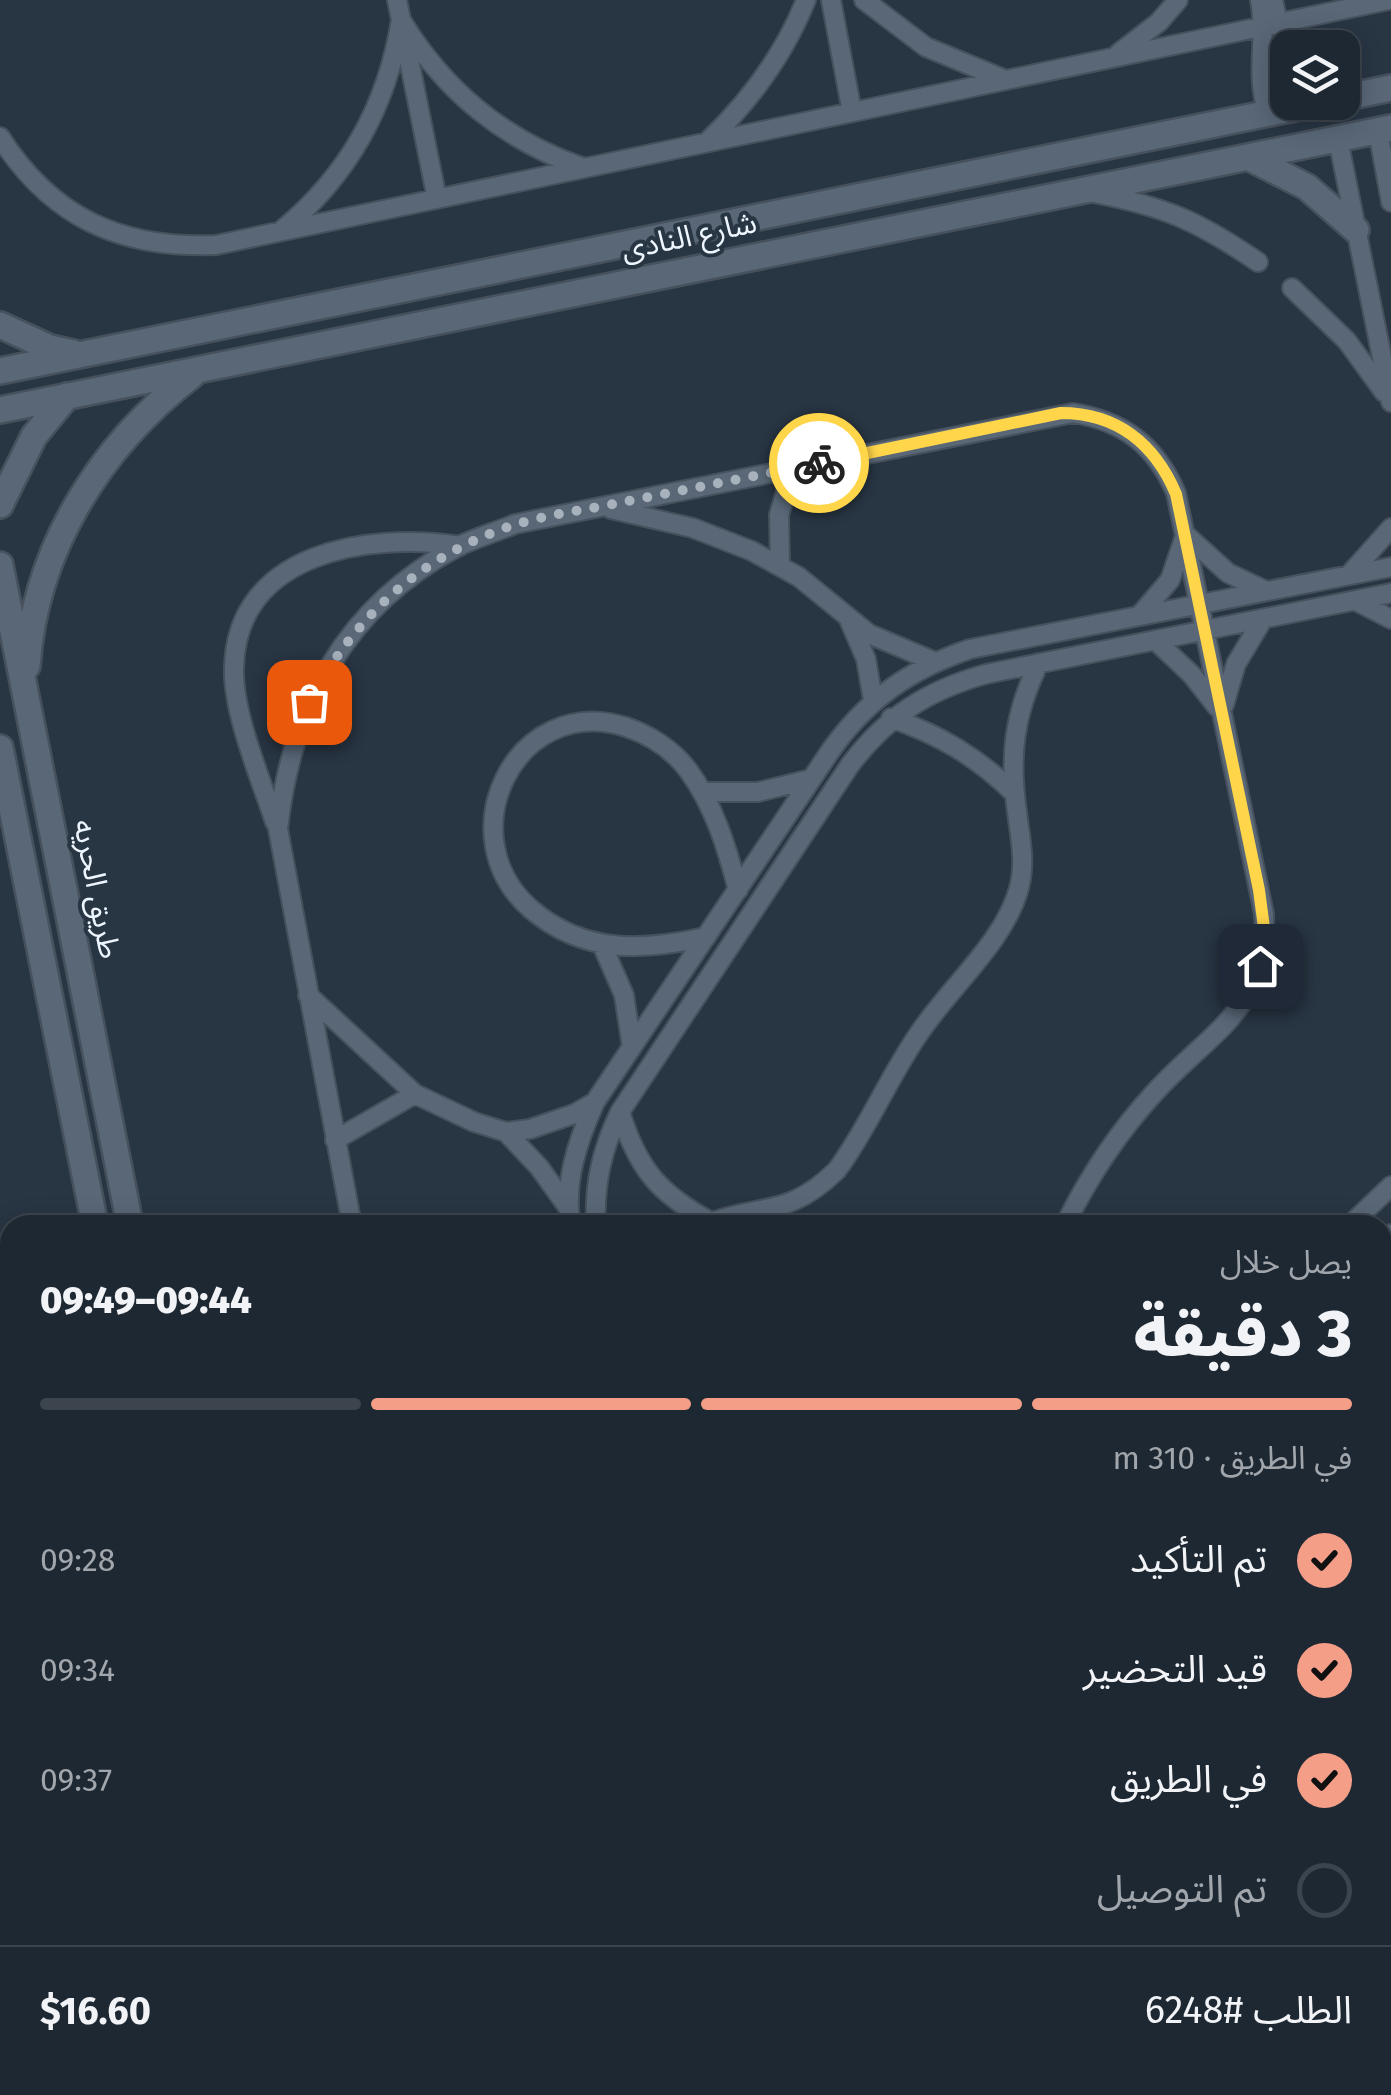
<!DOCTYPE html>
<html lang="ar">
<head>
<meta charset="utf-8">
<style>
  :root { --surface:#1e2832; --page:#2b343e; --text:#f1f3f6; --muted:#a1a6ac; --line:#3c444d; --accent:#f49e88 }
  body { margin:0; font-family:"Fira Sans","Noto Sans Arabic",sans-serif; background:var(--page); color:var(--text); direction:rtl; height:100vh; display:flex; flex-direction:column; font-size:38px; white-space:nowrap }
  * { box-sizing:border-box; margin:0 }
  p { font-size:32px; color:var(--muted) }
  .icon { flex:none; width:55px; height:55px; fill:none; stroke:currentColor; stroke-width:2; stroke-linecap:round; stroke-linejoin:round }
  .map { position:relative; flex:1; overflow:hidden; direction:ltr }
  .side { position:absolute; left:0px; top:1215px; width:1392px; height:880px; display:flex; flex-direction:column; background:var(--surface); border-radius:30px 30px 0 0; box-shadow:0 5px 25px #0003,0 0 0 2px var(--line); direction:rtl }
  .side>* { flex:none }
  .tools { position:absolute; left:1270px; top:30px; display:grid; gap:20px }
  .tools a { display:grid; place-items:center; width:90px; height:90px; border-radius:20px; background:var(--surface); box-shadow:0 5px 25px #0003,0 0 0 2px var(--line); font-size:50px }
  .pin { position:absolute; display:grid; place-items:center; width:85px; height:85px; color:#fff; margin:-42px; border-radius:20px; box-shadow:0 5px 15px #0006 }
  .courier { position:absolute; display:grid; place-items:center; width:100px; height:100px; margin:-50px; border:8px solid #ffd54a; border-radius:50%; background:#fff; color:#222; box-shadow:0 2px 12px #0007 }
  .summary em { font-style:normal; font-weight:800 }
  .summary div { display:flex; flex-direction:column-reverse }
  .summary { display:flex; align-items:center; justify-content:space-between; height:170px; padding:0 40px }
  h1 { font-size:65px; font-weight:800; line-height:75px }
  .bar { display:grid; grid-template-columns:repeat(4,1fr); gap:15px 10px; align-content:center; height:120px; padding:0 40px }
  .bar i { height:12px; border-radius:8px; background:var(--line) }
  .bar .current { background:var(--accent) }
  .bar p { grid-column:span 4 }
  .line { display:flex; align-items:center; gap:25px; padding:0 40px; border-top:2px solid var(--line) }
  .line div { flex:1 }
  ol { padding:0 40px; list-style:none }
  li { display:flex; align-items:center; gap:30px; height:110px }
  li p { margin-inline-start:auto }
  li .icon { padding:10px; border-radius:50%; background:var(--accent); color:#111; stroke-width:4 }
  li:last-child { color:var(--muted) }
  li i { width:55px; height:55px; border:5px solid var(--line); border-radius:50% }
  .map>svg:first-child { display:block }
</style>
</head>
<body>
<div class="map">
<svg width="1391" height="2095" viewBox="0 0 1391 2095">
  <rect width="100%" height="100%" fill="#283543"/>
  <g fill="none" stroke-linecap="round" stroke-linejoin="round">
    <defs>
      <path id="street" d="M397,0l40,199
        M831,0l21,112
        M864,0l62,47 75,31
        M1260,0c8,41 -6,70 8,114
        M1273,0l5,23 16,25
        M401,20c44,72 103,120 183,148
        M1119,53l40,-31 19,-22
        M1378,131l13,71
        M0,137c52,81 121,112 216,108l1173,-245
        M1338,139l53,263
        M707,142c43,-41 77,-87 99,-142
        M1094,193c72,14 104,28 164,69
        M281,231c68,-56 106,-125 120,-211
        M1292,288l55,53 37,51
        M611,509l82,19 59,23 47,26 70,57 64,27
        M1186,535l42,38 38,18
        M780,565l-1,-50 14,-47
        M1349,575l42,-47
        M1356,601l35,18
        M1140,615l30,-35 14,-41
        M850,622l16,37 7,41
        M1155,640l37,35 25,32
        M1224,705l12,-41 27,-45
        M891,718c49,17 86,39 123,75
        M702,792h56l53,-13
        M275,822c-14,-42 -43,-111 -41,-155 3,-116 136,-135 226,-121
        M706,937c-64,14 -122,17 -174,-27 -86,-73 -17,-218 94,-183 24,8 47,23 62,43 26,35 39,78 50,120
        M603,947l21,48 8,52
        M308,995l107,99 59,28 32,10 24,-3 44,-15 21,-12
        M620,1112c18,57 39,82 91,110
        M506,1132l33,35 28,39
        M335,1140l80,-46
        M352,1225l-74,-396c13,-122 68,-223 179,-282 18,-9 39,-15 58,-23l558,-111c51,8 83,33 103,80l88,421c3,97 -51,115 -108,177 -37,40 -67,85 -91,134
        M571,1225c-8,-42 7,-85 24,-123l236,-352c37,-52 80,-81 139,-101l421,-82
        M596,1225c-2,-41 6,-76 24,-113l230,-347c37,-49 78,-75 136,-91l405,-81
        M704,1225c56,-23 82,-5 133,-55 32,-43 52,-94 83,-138 31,-46 85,-91 99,-144 7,-26 1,-51 -2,-76 -8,-55 -3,-99 22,-149
        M1350,1225l41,-39
        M1382,1241l9,-7
        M1382,1792l9,7
        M1382,1856l9,7
        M527,2085l2,10
        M751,2085l2,10
        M960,2085l2,10
        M1162,2095l3,-10"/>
      <path id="secondary" d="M1342,98l49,-10
        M1248,157l59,30 49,43
        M0,325l50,23 23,5
        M0,371l1324,-269
        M0,410l1391,-282
        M0,505l34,-69 33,-40
        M0,565l130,660
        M27,666c8,-117 73,-220 165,-291
        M0,748l95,477
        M0,1290l10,50
        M0,1522l10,-9
        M0,1640l10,51
        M87,2085l2,10
        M157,2085l2,10
        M267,2085l2,10
        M303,2085l2,10"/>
    </defs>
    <use href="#street" stroke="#46515d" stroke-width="22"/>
    <use href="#secondary" stroke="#46515d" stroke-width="30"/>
    <use href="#street" stroke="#596777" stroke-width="18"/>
    <use href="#secondary" stroke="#596777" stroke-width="25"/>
  </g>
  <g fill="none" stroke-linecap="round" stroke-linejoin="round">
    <path stroke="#a8b2bd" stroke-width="10" stroke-dasharray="0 18" d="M309,702c46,-85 110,-145 202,-176 36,-12 76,-16 112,-24 66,-13 131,-26 196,-39"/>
    <path stroke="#ffd54a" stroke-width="12" d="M819,463l242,-50c56,0 94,31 115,81l83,396 6,45 -5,31"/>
  </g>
  <g text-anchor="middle" stroke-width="8" stroke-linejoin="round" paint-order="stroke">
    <g font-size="30" fill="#edf5fe" stroke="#283543">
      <text transform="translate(689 236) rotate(-12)" y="10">شارع النادى</text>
      <text transform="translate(97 889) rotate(79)" y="10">طريق الحريه</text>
    </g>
  </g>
</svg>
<div class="tools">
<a><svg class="icon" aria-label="layers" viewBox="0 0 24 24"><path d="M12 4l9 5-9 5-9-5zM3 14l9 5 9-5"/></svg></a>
</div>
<div class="pin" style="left:309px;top:702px;background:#ea580c"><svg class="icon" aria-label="bag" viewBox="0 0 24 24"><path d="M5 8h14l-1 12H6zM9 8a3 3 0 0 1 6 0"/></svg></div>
<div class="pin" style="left:1260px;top:966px;background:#1f2937"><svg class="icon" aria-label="home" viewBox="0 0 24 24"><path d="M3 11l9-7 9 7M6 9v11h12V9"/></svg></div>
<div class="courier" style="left:819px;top:463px"><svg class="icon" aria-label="bike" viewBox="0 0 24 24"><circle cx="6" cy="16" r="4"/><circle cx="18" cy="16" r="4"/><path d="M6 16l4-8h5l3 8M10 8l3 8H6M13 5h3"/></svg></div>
<section class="side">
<div class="summary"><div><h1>3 دقيقة</h1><p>يصل خلال</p></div><em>09:44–09:49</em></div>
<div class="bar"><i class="current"></i><i class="current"></i><i class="current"></i><i></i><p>في الطريق · 310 m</p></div>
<ol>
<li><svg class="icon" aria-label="check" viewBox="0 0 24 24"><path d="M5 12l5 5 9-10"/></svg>تم التأكيد<p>09:28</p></li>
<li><svg class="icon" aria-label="check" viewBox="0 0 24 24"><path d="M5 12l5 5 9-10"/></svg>قيد التحضير<p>09:34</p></li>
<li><svg class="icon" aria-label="check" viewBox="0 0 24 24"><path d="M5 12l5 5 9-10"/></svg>في الطريق<p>09:37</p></li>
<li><i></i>تم التوصيل</li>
</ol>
<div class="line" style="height:130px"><div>الطلب #6248</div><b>$16.60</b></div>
</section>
</div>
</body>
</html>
